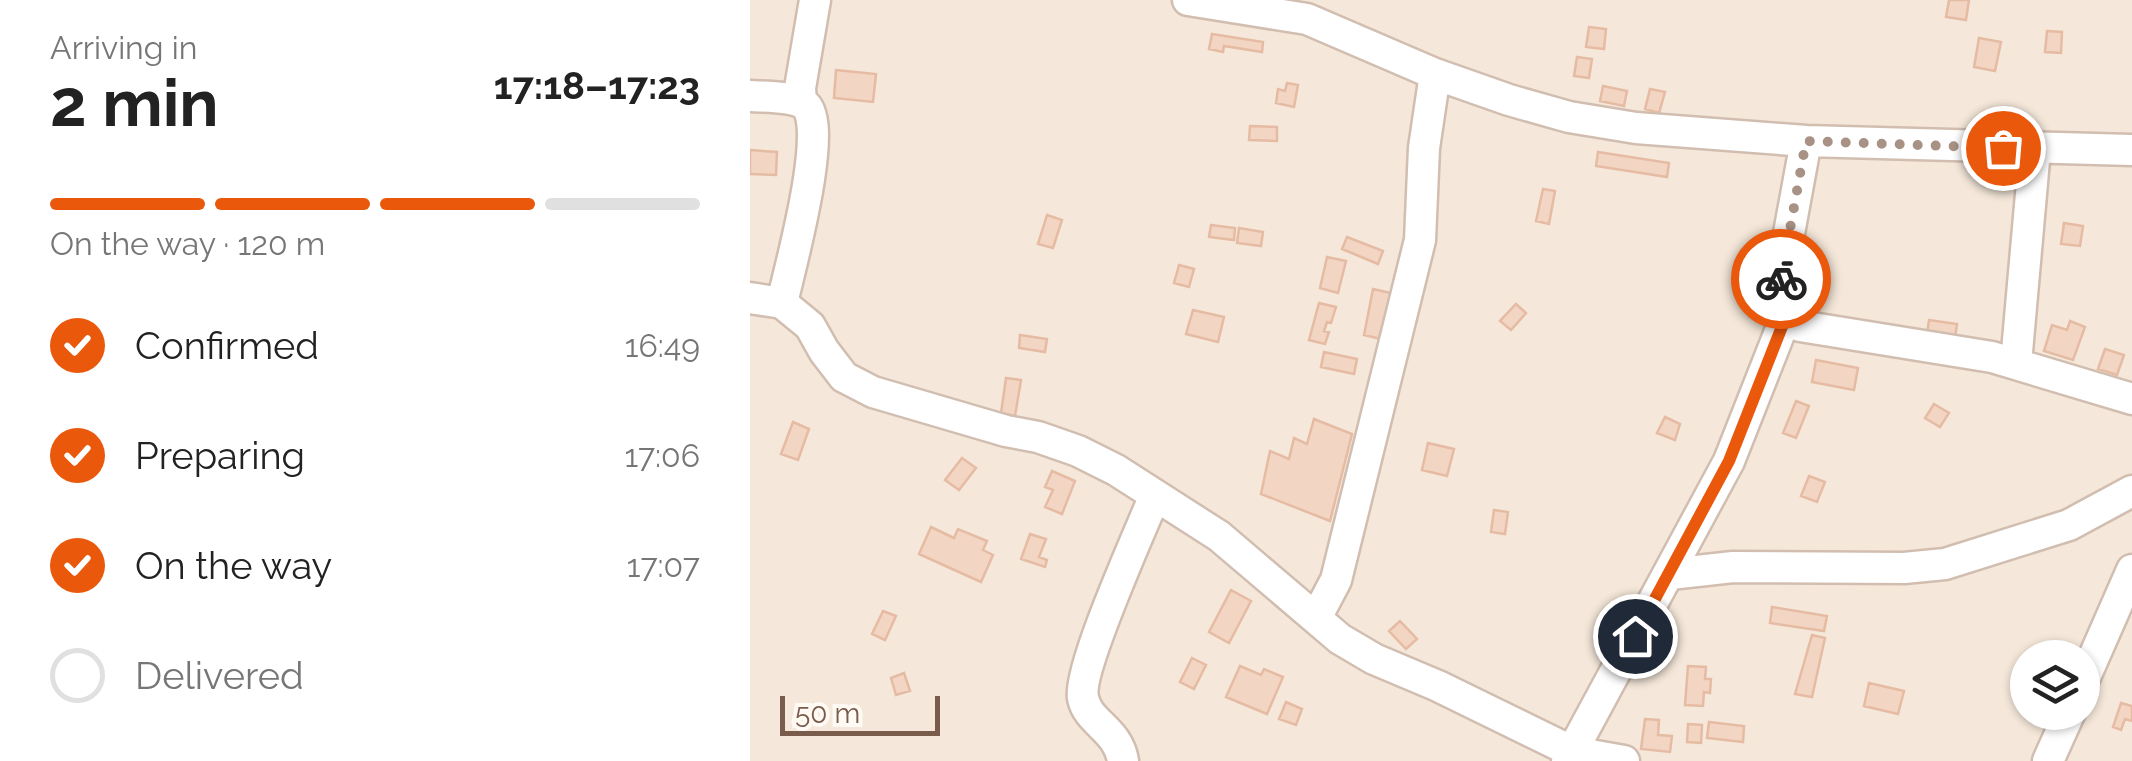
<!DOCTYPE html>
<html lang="en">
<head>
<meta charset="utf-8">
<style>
  :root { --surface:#fff; --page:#f2f2f2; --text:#222; --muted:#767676; --line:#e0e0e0; --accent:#ea580c }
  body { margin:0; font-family:Raleway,sans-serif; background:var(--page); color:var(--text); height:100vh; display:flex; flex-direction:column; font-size:38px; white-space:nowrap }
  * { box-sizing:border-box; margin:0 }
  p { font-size:32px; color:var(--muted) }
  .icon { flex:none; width:55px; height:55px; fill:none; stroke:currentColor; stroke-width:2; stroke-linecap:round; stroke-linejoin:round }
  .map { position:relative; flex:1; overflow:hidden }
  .panel { display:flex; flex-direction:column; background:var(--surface); width:750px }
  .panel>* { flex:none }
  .tools { position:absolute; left:1260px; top:640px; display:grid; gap:20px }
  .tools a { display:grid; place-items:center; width:90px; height:90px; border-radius:50%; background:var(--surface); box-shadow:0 2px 8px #0004; font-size:50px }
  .scale { position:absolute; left:30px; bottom:25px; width:160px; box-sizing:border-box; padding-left:10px; border:5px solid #7a5c4d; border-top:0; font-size:28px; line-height:35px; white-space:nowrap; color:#7a5c4d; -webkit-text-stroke:8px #fffaf3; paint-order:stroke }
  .pin { position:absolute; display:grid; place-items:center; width:85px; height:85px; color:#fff; margin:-42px; border:5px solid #fff; border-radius:50%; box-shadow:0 2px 10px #0007 }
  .courier { position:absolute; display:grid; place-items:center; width:100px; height:100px; margin:-50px; border:8px solid #ea580c; border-radius:50%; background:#fff; color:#222; box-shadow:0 2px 12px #0007 }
  .overview em { font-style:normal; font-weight:700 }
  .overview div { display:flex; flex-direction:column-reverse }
  .overview { display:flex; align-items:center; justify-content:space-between; height:170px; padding:0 50px }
  h1 { font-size:65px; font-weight:700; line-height:75px }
  .bar { display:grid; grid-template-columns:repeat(4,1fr); gap:15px 10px; align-content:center; height:120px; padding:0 50px }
  .bar i { height:12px; border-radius:8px; background:var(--line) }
  .bar .current { background:var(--accent) }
  .bar p { grid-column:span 4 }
  ol { padding:0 50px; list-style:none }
  li { display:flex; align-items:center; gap:30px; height:110px }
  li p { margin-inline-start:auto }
  li .icon { padding:10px; border-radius:50%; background:var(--accent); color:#fff; stroke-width:4 }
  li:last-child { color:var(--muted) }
  li i { width:55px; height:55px; border:5px solid var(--line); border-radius:50% }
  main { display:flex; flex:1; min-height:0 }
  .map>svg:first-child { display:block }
</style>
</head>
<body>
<main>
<section class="panel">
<div class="overview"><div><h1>2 min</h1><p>Arriving in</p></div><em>17:18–17:23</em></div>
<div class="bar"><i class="current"></i><i class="current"></i><i class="current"></i><i></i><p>On the way · 120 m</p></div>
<ol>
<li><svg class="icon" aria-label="check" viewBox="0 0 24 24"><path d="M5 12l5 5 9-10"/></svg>Confirmed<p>16:49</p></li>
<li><svg class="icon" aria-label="check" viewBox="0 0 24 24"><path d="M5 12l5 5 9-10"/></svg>Preparing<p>17:06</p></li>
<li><svg class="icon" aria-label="check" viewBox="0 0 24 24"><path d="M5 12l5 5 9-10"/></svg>On the way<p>17:07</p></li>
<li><i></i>Delivered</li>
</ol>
</section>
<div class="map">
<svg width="1382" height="761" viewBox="0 0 1382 761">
  <rect width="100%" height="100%" fill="#fdf6ec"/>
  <path fill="#f5e8da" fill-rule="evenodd" d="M0,0h1382v761h-1382zM1278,658h54v54h-54z"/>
  <path fill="#f3d5c3" stroke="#e6bba3" stroke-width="2.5" d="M1199,0h20l-3,20 -20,-3z
    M839,27l17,2 -2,20 -18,-2z
    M1297,31l15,1 -1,21 -16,-1z
    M462,34l51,8 -1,10 -38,-6 -1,6 -14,-3z
    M1229,38l22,4 -6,29 -21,-4z
    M827,57l15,2 -3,19 -15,-2z
    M86,70l40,4 -3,28 -39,-4z
    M537,83l11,2 -4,22 -18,-4 2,-14 7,2z
    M853,86l24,5 -3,15 -24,-5z
    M900,89l15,3 -6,21 -14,-4z
    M500,126l27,1v14l-28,-1z
    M0,150l27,2 -1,23 -26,-1z
    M848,152l71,11 -2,14 -71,-11z
    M793,189l12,2 -6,33 -13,-3z
    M297,215l15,5 -9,28 -15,-4z
    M1314,223l19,3 -3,20 -19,-2z
    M461,225l24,3 -1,12 -25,-3z
    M489,228l24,4 -2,14 -24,-3z
    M597,237l36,14 -5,13 -36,-15z
    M577,257l19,4 -8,32 -18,-5z
    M429,265l15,4 -5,18 -15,-4z
    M623,289l22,5 -10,46 -21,-5z
    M569,303l17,4 -5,16 -4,-1 -3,9 5,1 -4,12 -16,-4z
    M766,304l10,9 -15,17 -11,-9z
    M443,310l31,7 -6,25 -32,-8z
    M1179,320l28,4 -3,21 -28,-4z
    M1320,321l15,6 -12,33 -29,-9 8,-26 15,5z
    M270,335l27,4 -2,13 -26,-4z
    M1355,349l19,6 -7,20 -19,-6z
    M574,352l33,7 -3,15 -33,-7z
    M1066,360l42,8 -4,22 -42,-8z
    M256,378l15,2 -6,36 -14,-3z
    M1046,401l13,5 -13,32 -13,-5z
    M1184,404l15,9 -9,14 -15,-9z
    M915,417l15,7 -5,16 -18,-7z
    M564,419l38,15 -22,87 -69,-27 9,-43 19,8 5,-21 13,6z
    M43,422l16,7 -11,31 -17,-6z
    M678,443l26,6 -7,27 -25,-6z
    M212,458l14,10 -17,22 -14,-10z
    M302,471l23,10 -13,33 -17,-7 8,-17 -8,-3z
    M1059,476l16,6 -8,20 -16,-6z
    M744,510l14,2 -3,22 -14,-2z
    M181,527l23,11 4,-9 29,12 -4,9 10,5 -12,27 -62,-28z
    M280,534l16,5 -7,18 8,3 -2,7 -24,-8z
    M481,590l20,11 -22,42 -20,-11z
    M1022,607l55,9 -3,15 -54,-8z
    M133,611l13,5 -11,24 -13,-6z
    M650,621l17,18 -11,10 -17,-18z
    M1062,635l13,3 -13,59 -17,-3z
    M442,658l14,7 -12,24 -14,-7z
    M490,666l21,9 3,-6 19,8 -16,37 -41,-17z
    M938,666l18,1 -1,12h6l-1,14 -6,-1 -1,14 -18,-1z
    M154,673l6,18 -14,4 -5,-17z
    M1119,683l35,8 -6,23 -34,-8z
    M536,702l16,7 -6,16 -17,-6z
    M1371,703l11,3v15l-7,-2 -4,11 -8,-3z
    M895,719l14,1 -1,15 14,1 -2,16 -29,-3z
    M959,722l35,4 -1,16 -36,-4z
    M938,724l14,1 -1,18 -14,-1z"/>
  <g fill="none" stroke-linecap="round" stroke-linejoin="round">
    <defs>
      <path id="minor" d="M438,0l119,19 128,55 74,26 60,17 67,11 170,13 326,9
        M0,96c15,1 42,0 54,8 27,18 -15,167 -22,199
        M51,102l-1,-14 15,-88
        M1056,141l-28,152c1,19 5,25 22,33l192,31 140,42
        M0,298l32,5 28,23 14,25 20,26 29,15 133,39 32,6 40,14 38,19 103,66 121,103 34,20 64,27 135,66 51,9
        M1266,363l19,-214
        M920,574l63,-7 171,1 41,-4 124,-39 63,-34
        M566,618l20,-38 84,-340 4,-92 11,-74
        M1332,684l50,-114
        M373,761c-5,-32 -35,-38 -40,-63 -6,-28 58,-168 72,-203
        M817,761l162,-300 56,-142
        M1298,761l22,-49"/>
    </defs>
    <use href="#minor" stroke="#d1beb0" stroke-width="35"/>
    <use href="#minor" stroke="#fff" stroke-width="30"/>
  </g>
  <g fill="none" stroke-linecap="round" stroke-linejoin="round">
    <path stroke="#a89285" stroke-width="10" stroke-dasharray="0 18" d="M1031,279l25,-138 197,7"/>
    <path stroke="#ea580c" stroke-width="12" d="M885,636l94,-175 56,-142 -6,-12 2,-28"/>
  </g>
</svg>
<div class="tools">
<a><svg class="icon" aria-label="layers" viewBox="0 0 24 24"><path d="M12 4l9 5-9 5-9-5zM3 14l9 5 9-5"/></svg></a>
</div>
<div class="scale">50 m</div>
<div class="pin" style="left:1253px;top:148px;background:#ea580c"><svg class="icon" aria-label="bag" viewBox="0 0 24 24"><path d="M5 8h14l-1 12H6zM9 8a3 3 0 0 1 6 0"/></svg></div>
<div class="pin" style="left:885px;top:636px;background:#1f2937"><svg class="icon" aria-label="home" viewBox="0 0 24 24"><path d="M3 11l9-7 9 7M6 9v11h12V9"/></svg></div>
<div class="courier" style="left:1031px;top:279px"><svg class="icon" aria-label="bike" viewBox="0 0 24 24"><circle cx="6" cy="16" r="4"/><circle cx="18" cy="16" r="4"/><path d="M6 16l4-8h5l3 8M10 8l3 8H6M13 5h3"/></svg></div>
</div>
</main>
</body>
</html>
